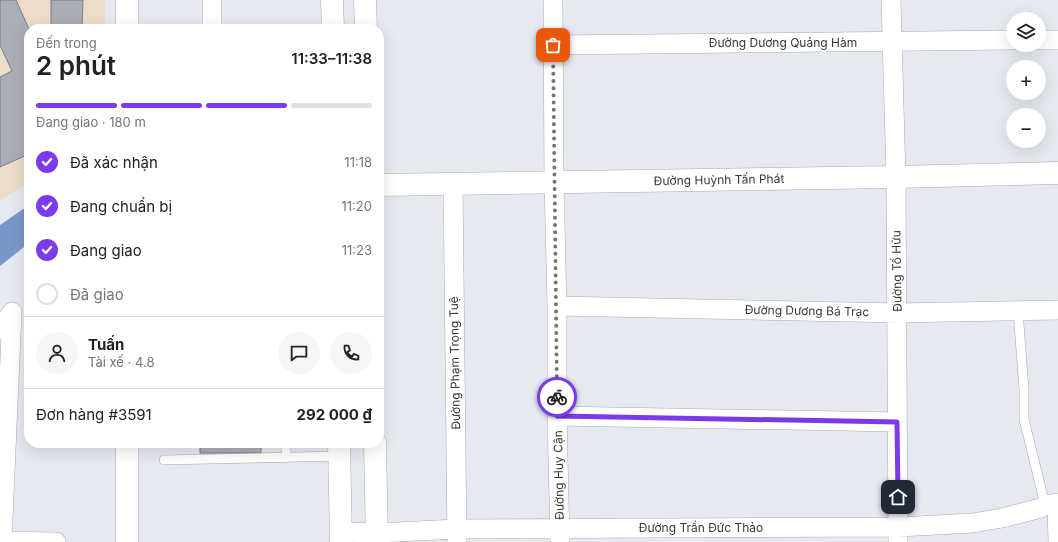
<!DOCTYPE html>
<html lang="vi">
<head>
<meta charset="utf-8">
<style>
  :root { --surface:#fff; --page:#f6f6f6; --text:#222; --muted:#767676; --line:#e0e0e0; --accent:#7c3aed }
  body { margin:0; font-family:Inter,sans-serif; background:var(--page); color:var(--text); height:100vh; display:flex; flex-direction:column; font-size:15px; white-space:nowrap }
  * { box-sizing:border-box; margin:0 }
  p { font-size:13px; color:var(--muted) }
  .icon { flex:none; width:22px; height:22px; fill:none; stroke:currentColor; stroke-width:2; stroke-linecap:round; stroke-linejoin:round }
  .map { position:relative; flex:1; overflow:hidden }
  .sheet { position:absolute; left:24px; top:24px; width:360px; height:424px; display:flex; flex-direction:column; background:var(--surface); border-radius:16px; box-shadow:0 4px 16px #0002 }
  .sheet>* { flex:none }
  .tools { position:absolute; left:1006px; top:12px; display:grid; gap:8px }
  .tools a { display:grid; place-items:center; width:40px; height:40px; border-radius:50%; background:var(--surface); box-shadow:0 4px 16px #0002; font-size:20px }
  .pin { position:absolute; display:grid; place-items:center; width:34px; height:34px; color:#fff; margin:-17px; border-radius:8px; box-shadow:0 2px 6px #0006 }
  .courier { position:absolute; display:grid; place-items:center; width:40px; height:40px; margin:-20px; border:3px solid #7c3aed; border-radius:50%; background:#fff; color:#222; box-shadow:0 1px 5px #0007 }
  .headline em { font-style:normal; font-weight:600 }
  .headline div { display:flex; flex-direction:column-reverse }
  .headline { display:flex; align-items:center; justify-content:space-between; height:68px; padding:0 12px }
  h1 { font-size:26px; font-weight:600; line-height:30px }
  .bar { display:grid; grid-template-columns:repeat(4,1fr); gap:6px 4px; align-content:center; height:48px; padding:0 12px }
  .bar i { height:5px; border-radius:3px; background:var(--line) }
  .bar .selected { background:var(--accent) }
  .bar p { grid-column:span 4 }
  .line { display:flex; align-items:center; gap:10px; padding:0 12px; border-top:1px solid var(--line) }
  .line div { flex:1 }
  .round { display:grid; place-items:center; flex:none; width:42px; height:42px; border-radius:21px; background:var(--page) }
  ol { padding:0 12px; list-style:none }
  li { display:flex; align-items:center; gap:12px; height:44px }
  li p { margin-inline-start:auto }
  li .icon { padding:4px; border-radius:50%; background:var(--accent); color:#fff; stroke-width:4 }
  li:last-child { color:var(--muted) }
  li i { width:22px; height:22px; border:2px solid var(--line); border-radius:50% }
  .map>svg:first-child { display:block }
</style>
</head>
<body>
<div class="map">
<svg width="1058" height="542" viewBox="0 0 1058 542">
  <rect width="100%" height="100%" fill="#e7e9f1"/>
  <path fill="#ecddca" d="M0,0h105v29h-76v154l-29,17z"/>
  <path fill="#7897c9" d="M29,205v38l-29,23v-41z"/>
  <path fill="#acaeb6" stroke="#797b83" d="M0,0h16l13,29v125l-29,13v-90l12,-6 -12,-26z
    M51,0h32l-1,29h-31z
    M200,443h61v10h-61z"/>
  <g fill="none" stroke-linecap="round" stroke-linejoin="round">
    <defs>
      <path id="lane" d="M1018,311l6,79v29l21,86
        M286,458v-15
        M164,460l176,-4"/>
      <path id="street" d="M212,0v29
        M553,0l1,182 3,124v110l3,125
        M891,0l5,177 2,365
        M1039,40h19
        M553,45l460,-5
        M453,183l4,359
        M557,306l341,7 160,-3
        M0,330l12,-18 -10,229
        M557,416l340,6
        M1057,504l1,38
        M341,532l36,1 80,-4 441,-2 75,-4 29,-5 39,-10 4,-3 13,-2
        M0,541l56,1"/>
      <path id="secondary" d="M127,29v-29
        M379,185l517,-8 162,-4
        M127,542v-99"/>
      <path id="primary" d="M332,0l1,29
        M365,0l1,29
        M339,443l2,99
        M375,443l2,99"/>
    </defs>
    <use href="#lane" stroke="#a8aab1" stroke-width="10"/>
    <use href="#street" stroke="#a8aab1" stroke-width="20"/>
    <use href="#secondary" stroke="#a8aab1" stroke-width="23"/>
    <use href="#primary" stroke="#a8aab1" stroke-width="23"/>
    <use href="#lane" stroke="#fff" stroke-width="9"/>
    <use href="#street" stroke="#fff" stroke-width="19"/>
    <use href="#secondary" stroke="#fff" stroke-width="22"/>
    <use href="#primary" stroke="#fff" stroke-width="22"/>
  </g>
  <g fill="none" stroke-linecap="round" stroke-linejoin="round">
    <path stroke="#74757a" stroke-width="4" stroke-dasharray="0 7.2" d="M553,45l4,352"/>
    <path stroke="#7c3aed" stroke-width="5" d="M557,397v19l340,6 1,75"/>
  </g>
  <g text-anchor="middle" stroke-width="3.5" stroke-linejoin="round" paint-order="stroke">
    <g font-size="12" fill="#36373a" stroke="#fff">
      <text x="783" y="47">Đường Dương Quảng Hàm</text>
      <text transform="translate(719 180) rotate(-1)" y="4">Đường Huỳnh Tấn Phát</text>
      <text transform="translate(897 271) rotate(-91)" y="4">Đường Tố Hữu</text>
      <text transform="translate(807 311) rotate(1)" y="4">Đường Dương Bá Trạc</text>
      <text transform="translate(455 363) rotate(-91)" y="4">Đường Phạm Trọng Tuệ</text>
      <text transform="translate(559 475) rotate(-91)" y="4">Đường Huy Cận</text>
      <text x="701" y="532">Đường Trần Đức Thảo</text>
    </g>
  </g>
</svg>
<div class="tools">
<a><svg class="icon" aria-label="layers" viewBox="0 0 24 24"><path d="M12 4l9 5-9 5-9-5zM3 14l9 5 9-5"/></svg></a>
<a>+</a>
<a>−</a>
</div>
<div class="pin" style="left:553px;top:45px;background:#ea580c"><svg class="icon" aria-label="bag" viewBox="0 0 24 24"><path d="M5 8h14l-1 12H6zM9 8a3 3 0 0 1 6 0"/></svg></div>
<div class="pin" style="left:898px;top:497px;background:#1f2937"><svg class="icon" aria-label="home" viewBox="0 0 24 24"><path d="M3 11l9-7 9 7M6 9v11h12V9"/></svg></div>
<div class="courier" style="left:557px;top:397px"><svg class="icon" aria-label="bike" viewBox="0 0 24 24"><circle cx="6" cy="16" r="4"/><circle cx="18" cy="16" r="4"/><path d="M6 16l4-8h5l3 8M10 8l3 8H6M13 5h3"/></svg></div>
<section class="sheet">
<div class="headline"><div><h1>2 phút</h1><p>Đến trong</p></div><em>11:33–11:38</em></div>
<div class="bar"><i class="selected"></i><i class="selected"></i><i class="selected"></i><i></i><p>Đang giao · 180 m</p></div>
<ol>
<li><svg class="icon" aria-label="check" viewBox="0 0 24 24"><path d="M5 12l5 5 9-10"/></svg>Đã xác nhận<p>11:18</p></li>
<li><svg class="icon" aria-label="check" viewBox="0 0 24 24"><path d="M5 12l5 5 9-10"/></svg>Đang chuẩn bị<p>11:20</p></li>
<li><svg class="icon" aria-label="check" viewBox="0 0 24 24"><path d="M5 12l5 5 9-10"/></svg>Đang giao<p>11:23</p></li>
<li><i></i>Đã giao</li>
</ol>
<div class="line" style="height:72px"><a class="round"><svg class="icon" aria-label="person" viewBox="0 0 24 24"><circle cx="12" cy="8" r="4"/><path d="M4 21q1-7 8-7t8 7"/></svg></a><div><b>Tuấn</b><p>Tài xế · 4.8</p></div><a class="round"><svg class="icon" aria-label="chat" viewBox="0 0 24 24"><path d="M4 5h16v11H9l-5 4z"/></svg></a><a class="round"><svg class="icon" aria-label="phone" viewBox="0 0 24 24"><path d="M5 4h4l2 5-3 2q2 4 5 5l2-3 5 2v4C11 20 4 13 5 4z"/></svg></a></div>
<div class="line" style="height:52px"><div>Đơn hàng #3591</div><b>292 000 ₫</b></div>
</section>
</div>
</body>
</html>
